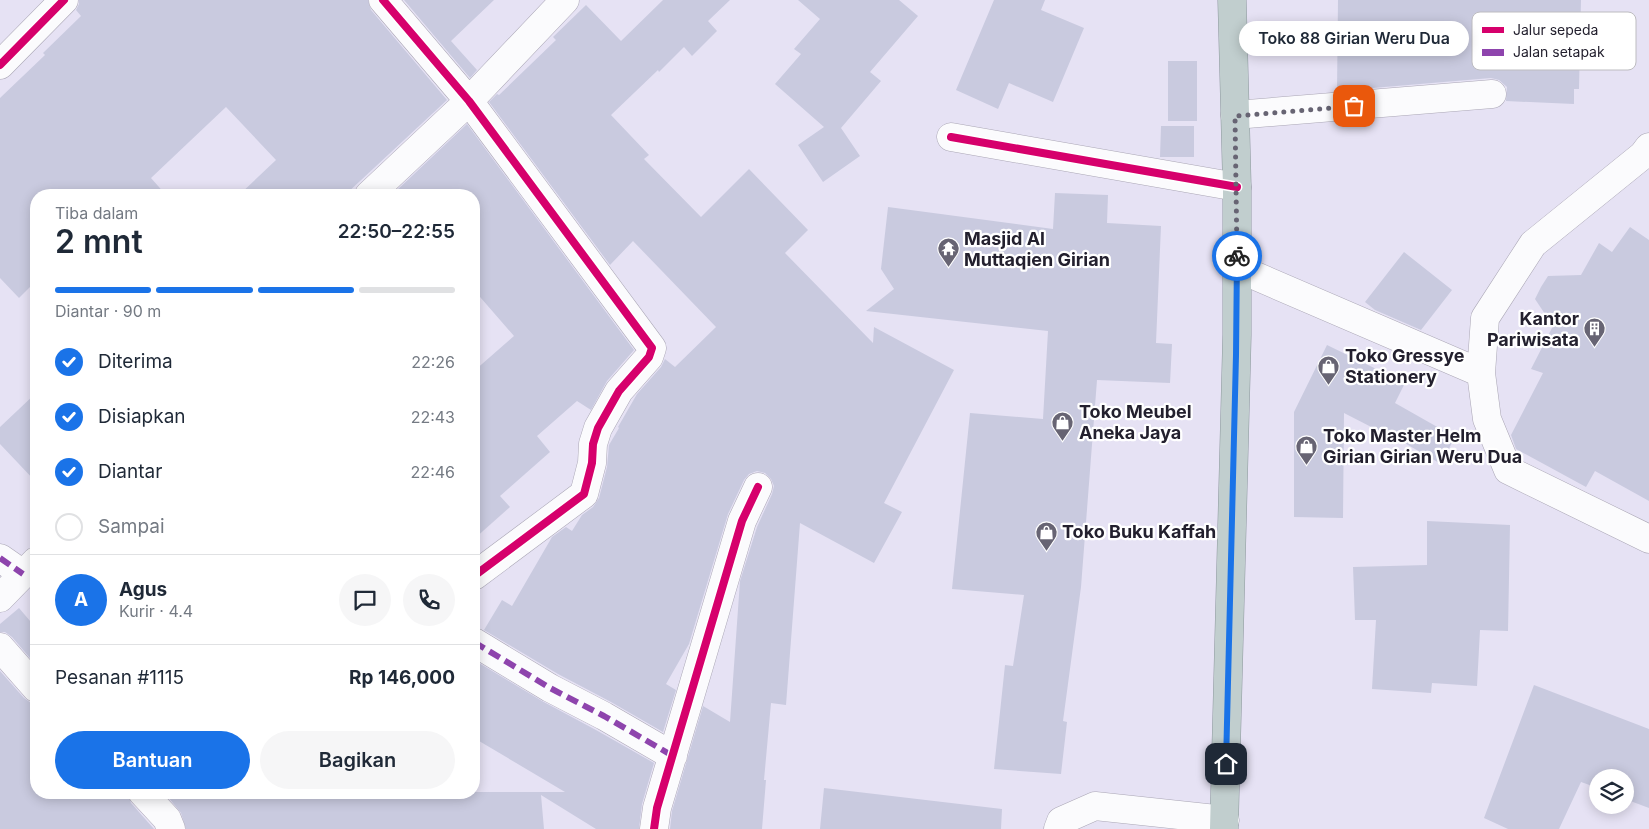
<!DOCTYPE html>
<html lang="id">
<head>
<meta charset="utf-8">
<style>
  :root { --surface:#fff; --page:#f6f6f7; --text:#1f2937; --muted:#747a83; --line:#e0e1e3; --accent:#1a73e8 }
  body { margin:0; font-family:Inter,sans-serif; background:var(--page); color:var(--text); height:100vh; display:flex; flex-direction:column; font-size:19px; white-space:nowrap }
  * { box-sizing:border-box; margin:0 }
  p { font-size:16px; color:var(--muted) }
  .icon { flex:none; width:28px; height:28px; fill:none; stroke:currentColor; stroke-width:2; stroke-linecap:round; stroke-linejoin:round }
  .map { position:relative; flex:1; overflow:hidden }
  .panel { position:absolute; left:30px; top:189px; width:450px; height:610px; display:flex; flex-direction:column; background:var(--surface); border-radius:20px; box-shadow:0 2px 12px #0003 }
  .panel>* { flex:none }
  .tools { position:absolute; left:1589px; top:769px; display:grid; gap:10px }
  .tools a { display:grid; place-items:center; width:45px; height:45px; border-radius:50%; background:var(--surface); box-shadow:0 2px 12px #0003; font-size:25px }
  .pin { position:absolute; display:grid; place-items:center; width:42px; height:42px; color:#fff; margin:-21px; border-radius:10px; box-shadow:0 2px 8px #0006 }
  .courier { position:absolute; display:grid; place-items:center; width:50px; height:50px; margin:-25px; border:4px solid #1a73e8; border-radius:50%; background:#fff; color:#222; box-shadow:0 1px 6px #0007 }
  .bubble { position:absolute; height:35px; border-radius:18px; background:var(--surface); box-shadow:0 2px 12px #0003; font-size:16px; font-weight:600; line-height:35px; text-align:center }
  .headline em { font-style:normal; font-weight:600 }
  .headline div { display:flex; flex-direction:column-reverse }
  .headline { display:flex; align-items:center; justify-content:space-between; height:85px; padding:0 25px }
  h1 { font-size:32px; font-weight:600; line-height:38px }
  .bar { display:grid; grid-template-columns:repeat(4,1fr); gap:8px 5px; align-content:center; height:60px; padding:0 25px }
  .bar i { height:6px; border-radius:4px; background:var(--line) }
  .bar .active { background:var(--accent) }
  .bar p { grid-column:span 4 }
  .line { display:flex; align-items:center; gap:12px; padding:0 25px; border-top:1px solid var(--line) }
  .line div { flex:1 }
  .round { display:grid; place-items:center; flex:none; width:52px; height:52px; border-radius:26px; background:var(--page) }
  ol { padding:0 25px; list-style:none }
  li { display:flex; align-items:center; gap:15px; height:55px }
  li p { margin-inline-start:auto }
  li .icon { padding:5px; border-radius:50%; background:var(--accent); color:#fff; stroke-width:4 }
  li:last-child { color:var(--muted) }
  li i { width:28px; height:28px; border:2px solid var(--line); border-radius:50% }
  .cta { display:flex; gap:10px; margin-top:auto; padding:10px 25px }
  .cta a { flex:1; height:58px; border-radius:30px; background:var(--accent); color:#fff; font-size:20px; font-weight:600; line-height:58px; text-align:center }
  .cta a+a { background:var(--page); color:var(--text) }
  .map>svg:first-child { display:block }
</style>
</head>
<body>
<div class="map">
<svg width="1649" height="829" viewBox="0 0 1649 829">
  <rect width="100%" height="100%" fill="#e6e2f4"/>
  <path fill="#c9cadf" d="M79,0h289l3,10 76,90 -102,95h-106l37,-35 -50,-53 -75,71 15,17h-130v86l-17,17 -19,-20v-180l45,-43 -2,-2 38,-37 -5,-6 3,-6z
    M404,0h90l-43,41 26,29 -7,8z
    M663,0h67l-22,21 9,10 -25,25 -8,-9 -25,25 -1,-2 -47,45 38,40 -5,4 57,58 48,-48 59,61 -23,23 88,90 1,-16 80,43 -70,133 18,9 -28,51 -74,-40 -14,182 -15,-2 -7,77h2l-4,49h-92l2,-18 31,-105 27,16 10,-141 17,-54 15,-33 2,-8 -3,-7 -6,-6 -8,-2 -8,3 -5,6 -16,34 -39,130 -23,40 10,6 -13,42 -52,-30 -53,-28 -74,-44 18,-30 10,6 40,-69 14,-10 6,4 10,-16 11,-8 6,-9 8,-31 2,-22 10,-17 -1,-1 19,-33 24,-27 4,-8 10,8 41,-40 -83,-86 -23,24 -121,-163 8,-8 2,1 57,-55 -3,-3 33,-32 35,36z
    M798,0h101l19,16 -48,56 11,9 -40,47 19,28 -37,26 -25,-37 26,-18 -49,-43 26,-30 -7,-5 26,-30z
    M994,0h51l-4,10 43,18 -31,74 -44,-19 -11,26 -42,-19z
    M1338,0h243l-2,89h-5v15l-68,-3 1,-14 -8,-7 -8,-2 -154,13z
    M1168,61h29v60h-29z
    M467,124l167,226 -27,31 -16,29 -14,-9 -40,35 13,16 -50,44 10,11 -36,32v-168l40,-35 -40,-46v-95h-77l-2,-3z
    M1161,126h33v31h-34z
    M1055,193l53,2 -1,28 54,3 -5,117 16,1 -2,39 -73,-3 -16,207 -18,134 4,1 -6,52 -67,-5 11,-104 8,1 11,-71 -72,-6 18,-176 73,6 5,-88 -182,-20 28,-22 -13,-20 7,-62 165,22z
    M1630,227l19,13v261l-54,-30 -9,16 -70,-38 -5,-14 32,-62 -12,-4 22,-43 -18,-27 6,-12 7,-11 33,-1 18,-32 13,9z
    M1404,252l48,38 -31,40 -46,-20 -10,-8z
    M1327,345l78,38 -10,20 60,34 -14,27 -59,-34 -1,2 -37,-19 -1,105 -49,-1v-105z
    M36,393v89l-36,-38v-17z
    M1427,521l83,4 -2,106 -28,-1 -3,56 -45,-3 -1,10 -59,-4 4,-69h-21l-2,-53 74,-2z
    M19,608l17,20v37l-24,-28 -7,-5h-5v-8z
    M474,660l68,41 54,29 58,33 -12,41 -3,25h-43l-55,-34 3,34h-358l-5,-16 -17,-21h401l-91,-54z
    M0,671l24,27 7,5h5v89h91l4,11 23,26h-154z
    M1534,685l115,44v79l-24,-9v-21h-27v10l-17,-6 -22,47h-51l-24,-11z
    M824,788l178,21 -1,20h-181z"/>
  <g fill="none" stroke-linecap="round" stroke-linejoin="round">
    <defs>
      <path id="minor" d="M383,0l86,101 183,247 -3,9 -30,34 -21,37 -5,16 -1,19 -8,31 -110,82
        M0,65l64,-65
        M1235,115l257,-21
        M951,137l286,50
        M1649,147l-6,8 -110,89 -48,74 -4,55 6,46 21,51 141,69
        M369,195l100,-94 96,-101
        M1237,268l244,105
        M0,558l23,16
        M0,598l36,-37
        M474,642l76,46 54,28 69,40
        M0,647l36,41
        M142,792l25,27 4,10
        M654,829l3,-21 85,-287 16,-34
        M1058,829l3,-8 34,-15 130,14"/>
      <path id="highway" d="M1224,829l13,-494v-148l-5,-187"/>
    </defs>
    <use href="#minor" stroke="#aaa6b5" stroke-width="29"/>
    <use href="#highway" stroke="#8d989e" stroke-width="29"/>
    <use href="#minor" stroke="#fbfbfd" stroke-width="28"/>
    <use href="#highway" stroke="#c1cece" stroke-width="28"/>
    <path stroke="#8e44ad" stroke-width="6" stroke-dasharray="12 6" stroke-linecap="butt" d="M0,558l23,16
      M474,642l76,46 54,28 69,40"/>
    <defs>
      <path id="cycleway" d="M383,0l86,101 183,247 -3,9 -30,34 -21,37 -5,16 -1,19 -8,31 -110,82
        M0,65l64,-65
        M951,137l286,50
        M654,829l3,-21 85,-287 16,-34"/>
    </defs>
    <use href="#cycleway" stroke="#fff" stroke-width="11"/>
    <use href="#cycleway" stroke="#d6006c" stroke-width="8"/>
  </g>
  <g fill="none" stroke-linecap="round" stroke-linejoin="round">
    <path stroke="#676473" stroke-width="5" stroke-dasharray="0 9" d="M1237,256l-2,-140 119,-10"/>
    <path stroke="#1a73e8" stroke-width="6" d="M1226,764l10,-409 1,-99"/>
  </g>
  <defs>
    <symbol id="temple-pin" viewBox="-11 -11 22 30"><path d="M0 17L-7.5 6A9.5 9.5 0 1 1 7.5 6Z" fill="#676473" stroke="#fff"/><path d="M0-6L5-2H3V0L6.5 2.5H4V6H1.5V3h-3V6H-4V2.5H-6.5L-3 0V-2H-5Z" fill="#fff"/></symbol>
    <symbol id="building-pin" viewBox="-11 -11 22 30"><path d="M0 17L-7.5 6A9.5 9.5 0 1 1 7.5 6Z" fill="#676473" stroke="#fff"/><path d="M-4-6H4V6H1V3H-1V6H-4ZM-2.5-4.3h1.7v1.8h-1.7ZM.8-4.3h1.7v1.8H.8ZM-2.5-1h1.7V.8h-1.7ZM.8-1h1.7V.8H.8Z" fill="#fff"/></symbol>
    <symbol id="shop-pin" viewBox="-11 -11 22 30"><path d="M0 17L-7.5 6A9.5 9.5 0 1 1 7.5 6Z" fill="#676473" stroke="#fff"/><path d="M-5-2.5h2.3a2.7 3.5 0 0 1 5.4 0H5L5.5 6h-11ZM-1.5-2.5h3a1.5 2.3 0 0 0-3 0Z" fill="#fff"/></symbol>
  </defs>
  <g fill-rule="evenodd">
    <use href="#temple-pin" x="936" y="236" width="25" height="34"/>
    <use href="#building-pin" x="1582" y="316" width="25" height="34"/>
    <use href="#shop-pin" x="1316" y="354" width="25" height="34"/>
    <use href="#shop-pin" x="1050" y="410" width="25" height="34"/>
    <use href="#shop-pin" x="1294" y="434" width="25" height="34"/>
    <use href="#shop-pin" x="1034" y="520" width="25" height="34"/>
  </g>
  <g text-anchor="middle" stroke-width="4.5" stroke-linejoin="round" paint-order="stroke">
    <g font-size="18" font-weight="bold" fill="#23202e" stroke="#fff" text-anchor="start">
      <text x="964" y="245">Masjid Al<tspan x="964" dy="21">Muttaqien Girian</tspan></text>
      <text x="1579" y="325" text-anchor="end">Kantor<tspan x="1579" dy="21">Pariwisata</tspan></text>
      <text x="1345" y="362">Toko Gressye<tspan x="1345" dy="21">Stationery</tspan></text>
      <text x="1079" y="418">Toko Meubel<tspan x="1079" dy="21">Aneka Jaya</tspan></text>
      <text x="1323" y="442">Toko Master Helm<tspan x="1323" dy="21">Girian Girian Weru Dua</tspan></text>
      <text x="1062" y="538">Toko Buku Kaffah</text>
    </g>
  </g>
  <rect x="1472" y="12" width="164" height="58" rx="8" fill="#fff" stroke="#bdbcc0" stroke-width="1"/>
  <rect x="1482" y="27" width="22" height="6" fill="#d6006c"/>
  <rect x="1482" y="49" width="22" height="7" fill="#8e44ad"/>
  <g font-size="14" fill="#23202e">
    <text x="1513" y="35">Jalur sepeda</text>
    <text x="1513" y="57">Jalan setapak</text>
  </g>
</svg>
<div class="tools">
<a><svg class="icon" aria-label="layers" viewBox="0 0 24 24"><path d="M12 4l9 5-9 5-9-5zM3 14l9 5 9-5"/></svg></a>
</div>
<div class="pin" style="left:1354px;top:106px;background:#ea580c"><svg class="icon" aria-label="bag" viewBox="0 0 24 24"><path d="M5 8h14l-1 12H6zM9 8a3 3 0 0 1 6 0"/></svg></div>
<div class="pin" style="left:1226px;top:764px;background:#1f2937"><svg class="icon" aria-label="home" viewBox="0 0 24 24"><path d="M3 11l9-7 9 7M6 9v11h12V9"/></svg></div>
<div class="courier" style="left:1237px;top:256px"><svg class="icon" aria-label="bike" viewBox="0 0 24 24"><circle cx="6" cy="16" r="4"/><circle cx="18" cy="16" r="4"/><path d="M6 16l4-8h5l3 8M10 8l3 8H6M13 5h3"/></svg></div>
<div class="bubble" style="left:1239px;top:21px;width:230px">Toko 88 Girian Weru Dua</div>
<section class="panel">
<div class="headline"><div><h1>2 mnt</h1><p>Tiba dalam</p></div><em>22:50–22:55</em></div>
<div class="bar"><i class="active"></i><i class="active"></i><i class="active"></i><i></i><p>Diantar · 90 m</p></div>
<ol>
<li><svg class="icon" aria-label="check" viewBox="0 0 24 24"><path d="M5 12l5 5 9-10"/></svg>Diterima<p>22:26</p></li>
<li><svg class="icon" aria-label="check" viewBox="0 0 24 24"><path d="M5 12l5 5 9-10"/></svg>Disiapkan<p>22:43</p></li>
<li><svg class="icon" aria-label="check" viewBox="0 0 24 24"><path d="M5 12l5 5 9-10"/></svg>Diantar<p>22:46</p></li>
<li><i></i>Sampai</li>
</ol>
<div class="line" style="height:90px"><b class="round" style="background:var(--accent);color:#fff">A</b><div><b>Agus</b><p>Kurir · 4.4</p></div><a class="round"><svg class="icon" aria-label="chat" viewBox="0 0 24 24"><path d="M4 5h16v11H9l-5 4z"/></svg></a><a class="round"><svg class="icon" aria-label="phone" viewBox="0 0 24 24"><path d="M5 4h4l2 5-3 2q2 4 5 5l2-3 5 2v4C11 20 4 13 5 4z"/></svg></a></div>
<div class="line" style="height:65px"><div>Pesanan #1115</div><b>Rp 146,000</b></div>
<div class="cta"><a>Bantuan</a><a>Bagikan</a></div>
</section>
</div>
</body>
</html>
